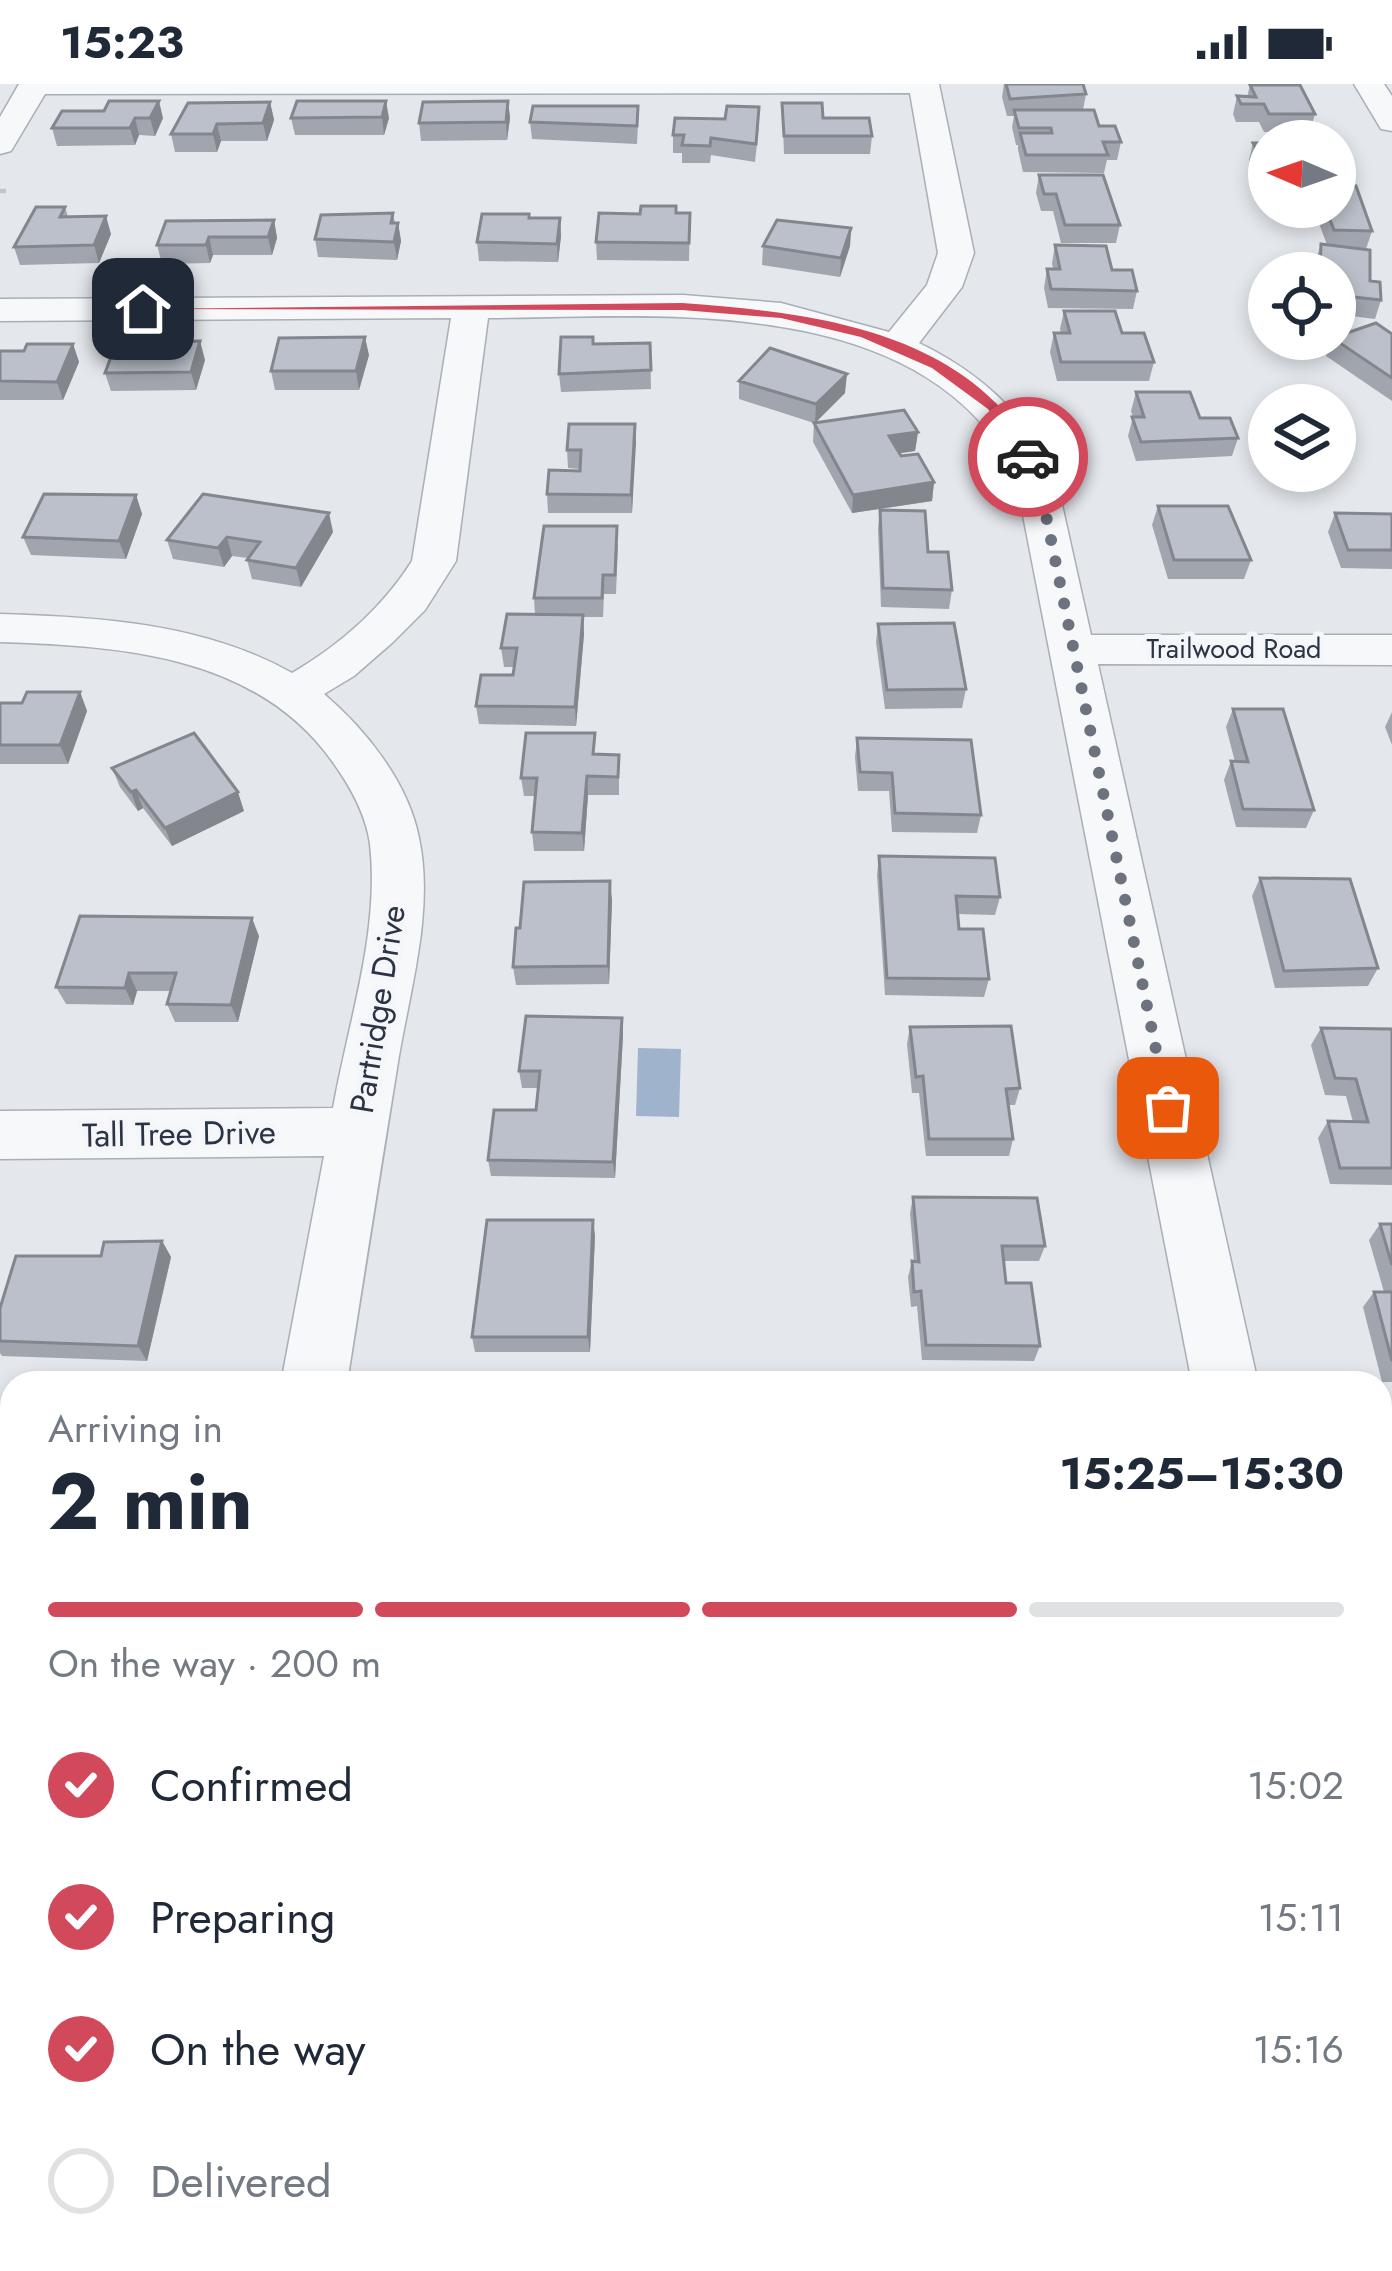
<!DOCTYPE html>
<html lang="en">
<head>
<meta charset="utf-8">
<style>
  :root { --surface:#fff; --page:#f6f6f7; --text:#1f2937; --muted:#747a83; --line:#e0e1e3; --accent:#d1495b }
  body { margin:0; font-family:Jost,sans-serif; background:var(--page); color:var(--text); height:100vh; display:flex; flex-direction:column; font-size:45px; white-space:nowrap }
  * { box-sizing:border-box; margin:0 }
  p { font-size:39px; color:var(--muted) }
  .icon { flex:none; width:66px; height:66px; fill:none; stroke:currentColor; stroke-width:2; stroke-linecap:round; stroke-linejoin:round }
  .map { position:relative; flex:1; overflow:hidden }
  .details { position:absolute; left:0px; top:1287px; width:1392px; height:900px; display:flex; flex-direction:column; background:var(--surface); border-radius:36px 36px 0 0; box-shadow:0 6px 18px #0003 }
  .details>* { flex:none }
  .needle { width:78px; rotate:272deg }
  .buttons { position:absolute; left:1248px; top:36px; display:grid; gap:24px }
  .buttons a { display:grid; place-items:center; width:108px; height:108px; border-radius:50%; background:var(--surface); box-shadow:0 6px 18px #0003; font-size:60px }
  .pin { position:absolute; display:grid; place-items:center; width:102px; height:102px; color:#fff; margin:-51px; border-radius:24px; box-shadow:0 6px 18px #0006 }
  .courier { position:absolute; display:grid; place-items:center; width:120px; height:120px; margin:-60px; border:9px solid #d1495b; border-radius:50%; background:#fff; color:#222; box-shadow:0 3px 15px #0007 }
  .headline em { font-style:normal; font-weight:700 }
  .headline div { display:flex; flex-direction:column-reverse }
  .headline { display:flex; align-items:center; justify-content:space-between; height:204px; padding:0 48px }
  h1 { font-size:78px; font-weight:700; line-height:90px }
  .bar { display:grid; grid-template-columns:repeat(4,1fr); gap:18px 12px; align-content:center; height:144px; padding:0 48px }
  .bar i { height:15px; border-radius:9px; background:var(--line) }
  .bar .current { background:var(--accent) }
  .bar p { grid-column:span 4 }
  ol { padding:0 48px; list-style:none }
  li { display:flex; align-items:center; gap:36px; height:132px }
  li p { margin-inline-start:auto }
  li .icon { padding:12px; border-radius:50%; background:var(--accent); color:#fff; stroke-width:4 }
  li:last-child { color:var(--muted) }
  li i { width:66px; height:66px; border:6px solid var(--line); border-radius:50% }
  .status { display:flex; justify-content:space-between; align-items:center; height:84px; padding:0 60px; background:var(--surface); direction:ltr }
  .status svg { height:33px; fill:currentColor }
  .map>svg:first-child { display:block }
</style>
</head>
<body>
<div class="status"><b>15:23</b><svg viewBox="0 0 49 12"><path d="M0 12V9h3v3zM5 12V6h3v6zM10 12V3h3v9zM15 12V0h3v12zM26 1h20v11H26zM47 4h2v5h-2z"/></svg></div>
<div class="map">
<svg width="1392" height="2187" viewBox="0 0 1392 2187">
  <rect width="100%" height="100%" fill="#e4e7ec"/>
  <path fill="#9fb4cc" d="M638,964l43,1 -2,68 -43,-1z"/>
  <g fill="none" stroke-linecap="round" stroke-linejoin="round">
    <defs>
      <path id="street" d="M19,0h920l35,169 -12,34 -43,56c60,29 102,68 135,126l37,166h301v30l-294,-1 160,719h-66l-178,-914c-99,-178 -353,-152 -526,-151l-32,243 -31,49 -32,32 -39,34 -30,18c42,36 84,88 95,144 15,71 -8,148 -20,218 -18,109 -35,218 -52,327h-66l43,-227 -324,3v-48l333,-3c15,-85 47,-176 37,-264 -4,-30 -20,-58 -38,-83 -76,-106 -210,-115 -332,-119v-28c99,3 203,9 292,59 48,-28 90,-65 120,-112l39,-243 -451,3v-22l683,-4 98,8 108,29 38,-47 11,-32 -28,-160 -865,1 -34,57 -11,3v-37z
        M1354,0h30l8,12v35l-11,-2z
        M1380,2017l12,5v164l-27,-11h15z
        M0,2041l12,1v86l-12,-1z
        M245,2175h113l5,12h-113z"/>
    </defs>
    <use href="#street" stroke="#a9aeb7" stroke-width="3"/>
    <path stroke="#c2c5cb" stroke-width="4.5" stroke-dasharray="6 6" stroke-linecap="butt" d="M0,107h8"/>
    <use href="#street" fill="#f7f8fa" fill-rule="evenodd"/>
  </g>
  <path fill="#a1a5ae" d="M1004,0l82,10 -3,16 16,16 22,16 -4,18h-10l-3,13 -81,-1 -5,-22v-5h-2l-4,-18 2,-11h-7l-5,-19z
    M1250,1l65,29 -4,14 14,13h-53l2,-8 12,-1h-22l-5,-10h-23l-3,-8 4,-18 10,1z
    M297,17l92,17 -5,17h-89l-4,-17z
    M508,17l2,17 -3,22 -86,1 -2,-18z
    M270,18l4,18 -7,21h-46l-4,11h-42l-4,-18z
    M782,19l90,33 -2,18h-86z
    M62,27l101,7 -8,18 -16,-1 -4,10 -78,1 -5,-18z
    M530,38l108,1 -1,21 -105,-5z
    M759,41l-4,37 -44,-7 -1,8h-28v-10h-9v-18z
    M1253,59h16v28h-15l-5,-11z
    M1335,72l16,10 -6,18h-10z
    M1039,91l81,50 -4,18h-55l-8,-32h-12l-5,-18z
    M65,123l3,10 43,17 -12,29 -79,2 -6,-18z
    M1313,123h22l37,24 -6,18 4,32 11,19 -6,19 -40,-5v-41h-20v-10l6,-19 6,1z
    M393,129l2,10h3l3,18 -4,19 -79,-3 -3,-18z
    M676,129h14l-1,48 -92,-1 -1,-18z
    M529,134h31l1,18 -3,26 -79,-1 -2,-19z
    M274,136l3,18 -5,17h-59l-3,8 -48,1 -5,-19z
    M851,144l-1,18 -10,31 -78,-12 1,-19z
    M1055,161l82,46 -4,18 -85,-1 -4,-20 3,-19h6l-1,-6z
    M1064,227l58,22 32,29 -5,19h-92l-7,-29 4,-19h7l-1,-4z
    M1392,250v67l-66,-45 6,-17z
    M154,258l51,18 -9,30 -85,1 -6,-18z
    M650,259l1,46 -90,3 -2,-18z
    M73,260l6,18 -16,38h-63v-51l1,2h23z
    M369,271l-10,35h-84l-4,-19z
    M739,297l106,12 -30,30 103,9 -3,19 -15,2 34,29 -2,19 -80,12 -39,-71 1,-19 -75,-24z
    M1136,308l64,26 38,20 -6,18 -96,5 -8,-25 5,-19 -2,-6z
    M635,340l-3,89h-84l-1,-19 33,-23v-2l-12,-1 -1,-18z
    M136,411l6,19 -16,45 -95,-4 -8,-18z
    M1158,422l93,54 -7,19h-76l-16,-54z
    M880,426l48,42 24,38 -3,19 -68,-2 -3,-78z
    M1335,429l57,1v55l-51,-1 -13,-36z
    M333,448l-32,55 -49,-8 -5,-19 1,-2 -16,-2 -8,11 -51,-8 -6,-19z
    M618,460l-2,50h-12l-1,23h-20l1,17 -8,92 -97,-2 -3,-18 37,-31 1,-8h-10l-3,-19 34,-33 -1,-17z
    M878,540l88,65 -4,19 -77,1 -9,-67z
    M80,608l7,19 -19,53h-68v-61h22z
    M1233,625l81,101 -8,18 -70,-1 -12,-47 7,-19 4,1 -9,-35z
    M1392,628v33l-7,-18z
    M857,654l124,77 -4,18 -85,-1 -3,-41h-31l-3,-34z
    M596,670l23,1v40h-31l-4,56h-50l-2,-19 3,-36h-11l-3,-18z
    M112,684l132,43 -72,35 -29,-38 -5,3 -18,-24z
    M879,772l121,41 -5,18 -37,-1 1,15 30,50 -5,18 -99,-2 -8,-120z
    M1260,794l118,90 -10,18 -93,2 -23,-92z
    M612,816l-3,84 -93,1 -3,-18 7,-39z
    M259,852l-21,86h-63l-8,-18 4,-13h-34l-4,14 -67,-1 -10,-17z
    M910,943l110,61 -5,17h-7l5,34 -4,17h-83l-7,-63h-7l-5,-49z
    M1321,944l71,1v156l-62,-1 -12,-46 10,-17 25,1 -7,-26 -21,-1 -14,-50z
    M623,951l-8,143 -124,-2 -3,-16 48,-50 2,-22h-16l-3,-17z
    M913,1113l132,49 -6,15h-35l2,22 34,63 -6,15 -112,-1 -5,-54 -6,1 -3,-30 4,-16h2l-4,-48z
    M1380,1140h12v158h-10l-19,-75 11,-15h10l-15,-52z
    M595,1151l-5,117h-115l-3,-15z
    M162,1157l9,16 -24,104 -145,-5 -2,-3v-45l101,-52z
    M0,1585h12v185h-12z
    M931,2175h235v12h-237z"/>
  <path fill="#83868d" d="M159,17l4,17 -8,18 -5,-18z
    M386,17l3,17 -5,17 -2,-18z
    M508,17l2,17 -3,22 -1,-18z
    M270,18l4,18 -7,21 -4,-18z
    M135,34l4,17 -4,10 -5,-17z
    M217,40l4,17 -4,11 -4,-18z
    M106,132l5,18 -12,29 -5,-18z
    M560,134l1,18 -3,26 -1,-18z
    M274,136l3,18 -5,17 -4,-18z
    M398,139l3,18 -4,19 -3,-18z
    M851,144l-1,18 -10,31 1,-19z
    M209,153l4,18 -3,8 -4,-18z
    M365,253l4,18 -10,35 -3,-19z
    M200,257l5,19 -9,30 -5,-18z
    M73,260l6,18 -16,38 -6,-18z
    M847,290l-2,19 -30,30 1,-19z
    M635,340l1,19 -4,70 -1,-18z
    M918,348l-3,19 -28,4 2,-19z
    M934,398l-2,19 -80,12 1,-18z
    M136,411l6,19 -16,45 -7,-18z
    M329,429l4,19 -32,55 -5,-19z
    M227,453l5,19 -8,11 -6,-19z
    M583,531l1,19 -8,92 -1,-19z
    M80,608l7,19 -19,53 -8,-19z
    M587,692l1,19 -4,56 -2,-18z
    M136,706l7,18 -5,3 -7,-19z
    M238,708l6,19 -72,35 -7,-18z
    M610,797l2,19 -3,84 -1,-18z
    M252,834l7,18 -21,86 -7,-17z
    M129,889l8,18 -4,14 -8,-17z
    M622,934l1,17 -8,143 -2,-16z
    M593,1136l2,15 -5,117 -2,-15z
    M162,1157l9,16 -24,104 -9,-15z"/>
  <path fill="#bbc0ca" stroke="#83868d" stroke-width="3" d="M1006,0h77l3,10 -76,5z
    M1250,1h50l15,29h-46l-5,-10h-23l-4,-8 19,1z
    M109,17h50l-9,17h-15l-5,10h-78l10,-17h42z
    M297,17h89l-4,16 -91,1z
    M508,17l-2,21 -87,1 4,-21z
    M270,18l-7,21 -46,1 -4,10h-42l17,-31z
    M782,19h40l1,15h46l3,18h-88z
    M533,22h105l-1,20 -107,-4z
    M727,22l32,1 -3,37 -45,-6 -1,8 -28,-1 2,-10h-11l2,-17 50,1z
    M1014,26h80l5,16h16l6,16h-18l5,13h-82l-6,-22h32l-1,-5h-32z
    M1287,44h34l4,13h-47l-4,-8h16z
    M1253,59h16v10l-10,1z
    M1335,72h11l5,10h-16z
    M1039,91h64l17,50h-55l-9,-31h-12z
    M1335,101l21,1 16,45 -38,-1 -9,-23h10z
    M641,122h35v7h14l-1,30 -93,-1 3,-29 41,1z
    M36,123h29l-5,10 46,-1 -12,29 -80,2z
    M393,129l-2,10h7l-4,19 -79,-3 6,-24z
    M482,130h47v4h31l-3,26 -80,-2z
    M274,136l-6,17h-59l-3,8h-49l9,-24z
    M777,136l74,8 -10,30 -78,-12z
    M1321,160l49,6v31l10,1 1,18 -46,-5v-22h-15z
    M1055,161l51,1 6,24h20l5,21 -86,-2 -4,-20h13z
    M1064,227h51l7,22h22l10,29h-93l-7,-29h16z
    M1376,239l16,11v44l-58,-39 1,-2z
    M365,253l-9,34h-85l8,-33z
    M561,253h32v7l57,-1 1,27 -92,4z
    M118,254h35l-1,4 48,-1 -9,31 -86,1z
    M27,260h46l-16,38 -57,-1v-30h24z
    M770,264l77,26 -31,30 -77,-23z
    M1136,308h54l10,26h30l8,20 -97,4 -9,-25h12z
    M904,326l14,22 -29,4 12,20 17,-2 16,28 -81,13 -39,-72z
    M569,340h66l-4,71 -84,-1 2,-24 31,1 1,-21h-14z
    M44,410l92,1 -17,46 -96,-4z
    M203,410l126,19 -33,55 -49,-8 13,-18 -33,-5 -9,11 -51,-8z
    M1158,422h70l23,54h-77z
    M880,426l45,1 3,41h20l4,38 -69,-2z
    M1335,429l57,1v36h-44z
    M544,442h73l-2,49h-12l-1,23h-68z
    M507,530l76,1 -8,92 -99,-1 5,-31h32l4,-27h-16z
    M954,539l12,66 -79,1 -9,-66z
    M27,608h53l-20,53h-60v-42h22z
    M1233,625h50l31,101 -71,-1 -12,-48 17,1z
    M194,649l44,59 -73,36 -29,-38 -5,2 -19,-24z
    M526,649h69l-2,21 26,1 -1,22 -31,-1 -5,57 -50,-1 5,-54h-16z
    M857,654l114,2 10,75 -86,-2 -3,-40 -32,-1z
    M879,772l116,2 5,39 -44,-1 3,33h24l6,50 -102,-1z
    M1260,794l90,1 28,89 -94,3z
    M610,797l-2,85 -95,1 3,-39h4l4,-46z
    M80,832l172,2 -21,87 -64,-1 9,-31h-47l-4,15 -69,-1z
    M526,932l96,2 -9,144 -125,-2 6,-50h42l4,-39h-21z
    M1011,942l9,62 -14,1 7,50h-84l-6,-63 -7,1 -6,-50z
    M1321,944l71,1v139h-52l-12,-47 40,1 -12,-43 -21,-1z
    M913,1113l124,1 8,48h-43l4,37h25l9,63 -114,-1 -5,-54 -7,1 -2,-31 7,1z
    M487,1136h106l-5,117h-116z
    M1380,1140h12v41z
    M162,1157l-24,105 -138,-5v-33l16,-52h85l3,-14z
    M1374,1208h18v69z
    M0,1585h12v177h-12z
    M936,2175h230v12h-231z"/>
  <path fill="#d1495b" d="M682,219c107,8 235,20 315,101 15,14 26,36 38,53l-11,3 -36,-51 -56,-41 -71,-31 -80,-19 -99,-8 -545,-1z"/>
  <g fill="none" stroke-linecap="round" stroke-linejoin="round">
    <path stroke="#6c737f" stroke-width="12" stroke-dasharray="0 21.6" d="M1028,373l14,39 126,612"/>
  </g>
  <g text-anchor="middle" stroke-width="10" stroke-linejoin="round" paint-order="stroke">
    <g font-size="27" fill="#2b3445" stroke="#f4f6f9">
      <text x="1234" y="574">Trailwood Road</text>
    </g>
    <g font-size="33" fill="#2b3445" stroke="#f4f6f9">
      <text transform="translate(377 925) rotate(-81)" y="12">Partridge Drive</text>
      <text transform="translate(179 1049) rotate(-1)" y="12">Tall Tree Drive</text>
    </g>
  </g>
</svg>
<div class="buttons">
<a><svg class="needle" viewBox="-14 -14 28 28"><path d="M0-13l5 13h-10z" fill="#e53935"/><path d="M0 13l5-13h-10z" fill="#747a83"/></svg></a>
<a><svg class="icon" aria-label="locate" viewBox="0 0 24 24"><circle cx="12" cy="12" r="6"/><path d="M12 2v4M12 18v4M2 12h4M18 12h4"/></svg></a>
<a><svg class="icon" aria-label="layers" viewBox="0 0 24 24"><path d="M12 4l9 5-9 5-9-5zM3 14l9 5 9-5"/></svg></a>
</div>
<div class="pin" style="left:1168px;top:1024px;background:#ea580c"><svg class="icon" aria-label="bag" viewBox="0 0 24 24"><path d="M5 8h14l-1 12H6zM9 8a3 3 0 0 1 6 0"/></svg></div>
<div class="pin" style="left:143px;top:225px;background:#1f2937"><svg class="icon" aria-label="home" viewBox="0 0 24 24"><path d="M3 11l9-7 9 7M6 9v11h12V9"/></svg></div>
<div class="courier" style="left:1028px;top:373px"><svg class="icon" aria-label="car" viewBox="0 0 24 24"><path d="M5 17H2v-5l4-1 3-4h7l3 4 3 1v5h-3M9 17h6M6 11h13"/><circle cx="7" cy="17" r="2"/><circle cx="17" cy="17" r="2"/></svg></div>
<section class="details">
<div class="headline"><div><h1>2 min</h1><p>Arriving in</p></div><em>15:25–15:30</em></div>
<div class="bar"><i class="current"></i><i class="current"></i><i class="current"></i><i></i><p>On the way · 200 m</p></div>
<ol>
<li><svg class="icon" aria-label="check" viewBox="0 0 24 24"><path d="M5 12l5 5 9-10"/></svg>Confirmed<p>15:02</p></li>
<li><svg class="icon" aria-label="check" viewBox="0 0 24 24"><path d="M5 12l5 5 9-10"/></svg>Preparing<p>15:11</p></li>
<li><svg class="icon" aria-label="check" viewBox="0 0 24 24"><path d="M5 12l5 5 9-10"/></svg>On the way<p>15:16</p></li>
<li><i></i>Delivered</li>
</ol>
</section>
</div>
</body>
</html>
